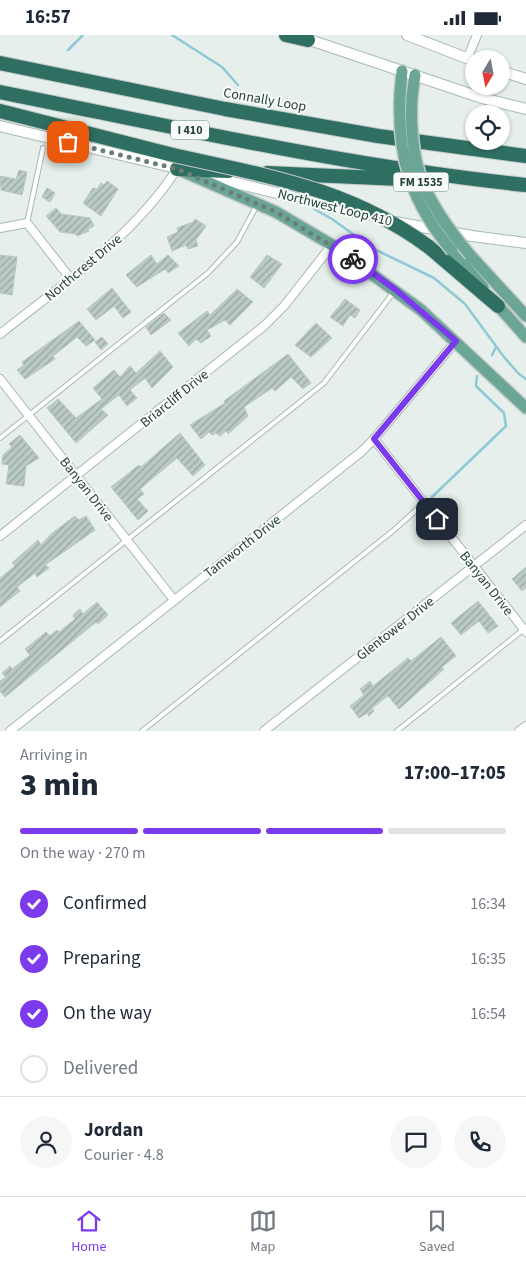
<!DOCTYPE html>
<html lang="en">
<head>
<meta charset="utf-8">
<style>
  :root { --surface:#fff; --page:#f6f6f7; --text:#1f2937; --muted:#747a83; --line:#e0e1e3; --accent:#7c3aed }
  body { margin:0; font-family:"Source Sans 3",sans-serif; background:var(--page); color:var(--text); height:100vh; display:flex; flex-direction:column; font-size:19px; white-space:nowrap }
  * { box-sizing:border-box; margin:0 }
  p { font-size:16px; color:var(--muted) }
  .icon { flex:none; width:28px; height:28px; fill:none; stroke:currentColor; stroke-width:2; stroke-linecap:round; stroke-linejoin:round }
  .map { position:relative; height:696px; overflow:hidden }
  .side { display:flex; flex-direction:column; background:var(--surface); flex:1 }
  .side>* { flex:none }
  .needle { width:32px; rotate:190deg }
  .tools { position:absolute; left:465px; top:15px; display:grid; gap:10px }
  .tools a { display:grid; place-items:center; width:45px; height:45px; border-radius:50%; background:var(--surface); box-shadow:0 1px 4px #0004; font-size:25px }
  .pin { position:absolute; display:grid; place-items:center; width:42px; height:42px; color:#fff; margin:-21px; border-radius:10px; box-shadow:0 2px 8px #0006 }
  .courier { position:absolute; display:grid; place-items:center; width:50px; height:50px; margin:-25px; border:4px solid #7c3aed; border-radius:50%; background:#fff; color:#222; box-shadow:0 1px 6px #0007 }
  .head em { font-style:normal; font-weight:800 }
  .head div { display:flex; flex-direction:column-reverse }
  .head { display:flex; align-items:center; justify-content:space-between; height:85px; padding:0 20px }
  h1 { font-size:32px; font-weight:800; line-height:38px }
  .bar { display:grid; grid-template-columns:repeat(4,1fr); gap:8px 5px; align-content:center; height:60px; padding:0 20px }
  .bar i { height:6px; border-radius:4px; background:var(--line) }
  .bar .current { background:var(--accent) }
  .bar p { grid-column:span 4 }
  .line { display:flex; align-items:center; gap:12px; padding:0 20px; border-top:1px solid var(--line) }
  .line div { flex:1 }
  .round { display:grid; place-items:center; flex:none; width:52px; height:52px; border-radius:26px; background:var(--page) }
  ol { padding:0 20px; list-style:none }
  li { display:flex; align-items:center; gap:15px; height:55px }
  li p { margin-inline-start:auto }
  li .icon { padding:5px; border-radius:50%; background:var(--accent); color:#fff; stroke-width:4 }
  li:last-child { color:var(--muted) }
  li i { width:28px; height:28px; border:2px solid var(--line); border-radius:50% }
  .status { display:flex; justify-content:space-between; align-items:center; height:35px; padding:0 25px; background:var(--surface); direction:ltr }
  .status svg { height:14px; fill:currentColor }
  .tab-bar { display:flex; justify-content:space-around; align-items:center; height:70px; border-top:1px solid var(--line); background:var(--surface); font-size:14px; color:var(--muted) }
  .tab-bar a { display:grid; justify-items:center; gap:2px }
  .tab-bar .current { color:var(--accent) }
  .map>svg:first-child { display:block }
</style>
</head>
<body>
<div class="status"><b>16:57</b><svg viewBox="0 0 49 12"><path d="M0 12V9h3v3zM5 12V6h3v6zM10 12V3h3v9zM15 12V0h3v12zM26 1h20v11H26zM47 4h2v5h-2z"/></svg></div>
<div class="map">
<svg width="526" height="696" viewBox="0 0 526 696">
  <defs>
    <pattern id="building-hatch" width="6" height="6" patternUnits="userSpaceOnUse" patternTransform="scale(1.25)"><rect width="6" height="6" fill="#bbcac4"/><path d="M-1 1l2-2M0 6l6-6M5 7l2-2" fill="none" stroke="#98a6a0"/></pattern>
  </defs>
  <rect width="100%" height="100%" fill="#e6efeb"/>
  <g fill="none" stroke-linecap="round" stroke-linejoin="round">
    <path stroke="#8ec9d4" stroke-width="2.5" d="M172,0l50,32 16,18
      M68,15l15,-15
      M314,174l18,10 40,29 62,30 31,26 39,53 15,17 7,5
      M492,320l4,-8
      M432,462l74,-71 -2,-13 -28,-27 1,-10"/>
  </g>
  <path fill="url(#building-hatch)" stroke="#b8c9c2" d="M19,135l8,2 -5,23 -21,-5 -1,-14 16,3z
    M107,146l11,8 -17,27 -18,-13 10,-15 4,1 4,-6 3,2z
    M47,153l8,5 -5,9 -8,-5z
    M56,173l5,6 29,4 4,8 -6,3 1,2 -12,5 -1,-2 -16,-2 -14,-16z
    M195,184l11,7 -10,14 2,6 -10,3 -2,-4 -14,6 -5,-14 11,-5 -1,-4 16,-6z
    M0,220l17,2 -5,38 -12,-2z
    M151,220l6,9 11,-9 11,11 -11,7 -3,-4 -28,18 -11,-12z
    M267,220l15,9 -18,24 -14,-11z
    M112,253l19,24 -8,6 -9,-12 -18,14 -9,-11z
    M237,254l16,13 -23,23 -5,-5 -18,10 4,6 -10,7 -5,-4 -7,7 -11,-13 29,-22 3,4z
    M345,264l15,11 -5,8 -5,-3 -7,11 -13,-9z
    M164,278l7,7 -20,15 -5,-8z
    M79,286l16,19 -9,6 -9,-9 -24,19 2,3 -30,20 -8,-9 7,-5 -2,-3z
    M316,288l16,15 -21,19 -16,-12z
    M102,302l6,7 -7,6 -6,-8z
    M160,316l13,16 -21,21 -7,-10 -15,12 7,8 -10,8 -8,-11 -18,14 7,6 -32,28 -29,-35 11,-9 18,19 26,-19 -9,-11 21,-18 6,7 10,-11 6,7z
    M288,319l23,29 -8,6 -12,-12 -16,14 -3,-3 -28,19 4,9 -20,18 -2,-3 -6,5 -4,-3 -4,2 -3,-3 -8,7 -11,-14 35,-22 -1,-2z
    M180,398l25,32 -12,11 -16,-18 -37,31 4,5 -7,5 11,12 -10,9 -27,-33 28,-22 2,2z
    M20,400l19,23 -13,8 -2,20 -18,-2 3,-19 -7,-1 1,-9 9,-8 -3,-3z
    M75,481l4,4 7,-4 9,14 -50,35 4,3 -12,9 -2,-4 -18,14 3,4 -20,16v-29l15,-12 -3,-3 26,-23 3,5 10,-11z
    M526,532v21l-4,3 -10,-12z
    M478,566l20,25 -10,7 -9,-12 -18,14 -10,-12z
    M97,567l11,13 -10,9 -2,-2 -91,75 -5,-6v-10l6,-4 -4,-4 8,-7 2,3 18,-14 -5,-6 21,-17 4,4 7,-6 2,2 16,-13 -2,-4 7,-6 3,5z
    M441,602l15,19 -14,11 2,2 -45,40 -11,-13 -16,12 2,3 -5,5 -2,-3 -8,5 -9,-12 14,-11 -4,-6 10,-8 3,5 35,-28 3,3z"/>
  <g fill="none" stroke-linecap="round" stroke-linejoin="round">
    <defs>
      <path id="service" d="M27,188l16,-75
        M0,403l208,-165 29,-31 20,-37
        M0,606l324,-258 69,-90
        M142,696l252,-201 30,-27
        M397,696l127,-102"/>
      <path id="minor" d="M467,24l10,-24
        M0,193l27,-5 43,55
        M0,299c63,-50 133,-97 177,-165
        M0,344l174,221
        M374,404l152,193
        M0,501l264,-210 20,-20 48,-61
        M10,696l351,-279 13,-13 82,-98
        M264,696l262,-206
        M519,696l7,-5"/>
      <path id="secondary" d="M407,0l67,26
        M304,3l178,60 44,11
        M501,36l25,8
        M0,91l184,44
        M200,139l166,41
        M395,187l77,14 54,7"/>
      <path id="primary" d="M400,59l2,-23
        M412,61l3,-21
        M180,135l96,42 56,33 89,65 105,98
        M452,216l31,36
        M470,220l56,61
        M493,265l33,37"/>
      <path id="motorway" d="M286,0l22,5
        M0,28l225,46 153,27 148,20
        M0,57c175,35 349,75 526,93
        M0,76l169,43
        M177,134l51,2
        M267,138l156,7
        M429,212l69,59"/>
    </defs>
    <use href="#service" stroke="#a8b8b2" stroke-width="6"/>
    <use href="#minor" stroke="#a8b8b2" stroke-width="10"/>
    <use href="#secondary" stroke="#a4bbb3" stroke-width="12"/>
    <use href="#primary" stroke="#c2cac8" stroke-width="14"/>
    <use href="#motorway" stroke="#c2cac8" stroke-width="16"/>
    <use href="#service" stroke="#fff" stroke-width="4"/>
    <use href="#minor" stroke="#fff" stroke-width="8"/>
    <use href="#secondary" stroke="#fff" stroke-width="10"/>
    <use href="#primary" stroke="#6aa596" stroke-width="11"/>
    <use href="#motorway" stroke="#2f6f62" stroke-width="14"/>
    <defs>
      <path id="primary-bridge" d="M400,59c-3,63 11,108 52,157
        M412,61c-4,71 13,105 58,159"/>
      <path id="motorway-bridge" d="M169,119c96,22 178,33 260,93"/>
    </defs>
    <use href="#primary-bridge" stroke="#c2cac8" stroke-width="14" stroke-linecap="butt"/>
    <use href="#motorway-bridge" stroke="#c2cac8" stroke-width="16" stroke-linecap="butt"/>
    <use href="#primary-bridge" stroke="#6aa596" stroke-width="11"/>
    <use href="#motorway-bridge" stroke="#2f6f62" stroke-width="14"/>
  </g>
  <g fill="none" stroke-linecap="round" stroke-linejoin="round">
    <path stroke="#687f78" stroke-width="5" stroke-dasharray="0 9" d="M68,107l109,27 99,43 77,47"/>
    <path stroke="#7c3aed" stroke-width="6" d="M353,224l43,31 60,51 -82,98 63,80"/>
  </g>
  <g text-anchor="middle" stroke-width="4" stroke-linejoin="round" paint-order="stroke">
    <g fill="#f7fbf9" stroke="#637a73" stroke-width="1">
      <rect x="171" y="85.5" width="38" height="19" rx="4"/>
      <rect x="393.5" y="137.5" width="55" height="19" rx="4"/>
    </g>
    <g font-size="12" font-weight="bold" fill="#24423a">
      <text x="190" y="99">I 410</text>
      <text x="421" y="151">FM 1535</text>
    </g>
    <g font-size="14" fill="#24423a" stroke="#f7fbf9">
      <text transform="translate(265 64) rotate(10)" y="5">Connally Loop</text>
      <text transform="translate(335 172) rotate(14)" y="5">Northwest Loop 410</text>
      <text transform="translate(83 232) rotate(-40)" y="5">Northcrest Drive</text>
      <text transform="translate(174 363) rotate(-39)" y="5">Briarcliff Drive</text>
      <text transform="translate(87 454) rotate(52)" y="5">Banyan Drive</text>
      <text transform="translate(242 511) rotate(-38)" y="5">Tamworth Drive</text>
      <text transform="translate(487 548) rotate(52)" y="5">Banyan Drive</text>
      <text transform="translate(395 593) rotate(-38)" y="5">Glentower Drive</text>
    </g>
  </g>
</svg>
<div class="tools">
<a><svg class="needle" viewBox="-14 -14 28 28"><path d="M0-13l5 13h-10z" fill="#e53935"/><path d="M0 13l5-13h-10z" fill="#747a83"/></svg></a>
<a><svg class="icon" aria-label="locate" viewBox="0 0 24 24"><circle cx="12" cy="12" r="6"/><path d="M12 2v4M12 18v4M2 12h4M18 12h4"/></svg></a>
</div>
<div class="pin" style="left:68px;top:107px;background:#ea580c"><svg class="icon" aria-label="bag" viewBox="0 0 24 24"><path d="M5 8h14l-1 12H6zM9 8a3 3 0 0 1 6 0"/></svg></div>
<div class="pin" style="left:437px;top:484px;background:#1f2937"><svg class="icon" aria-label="home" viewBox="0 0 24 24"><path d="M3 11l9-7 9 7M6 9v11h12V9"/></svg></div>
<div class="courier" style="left:353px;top:224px"><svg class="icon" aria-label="bike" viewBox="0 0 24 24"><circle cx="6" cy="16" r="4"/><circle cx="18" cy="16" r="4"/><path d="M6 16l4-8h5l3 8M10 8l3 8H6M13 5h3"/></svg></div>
</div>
<section class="side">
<div class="head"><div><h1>3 min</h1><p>Arriving in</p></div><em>17:00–17:05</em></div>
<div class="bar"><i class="current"></i><i class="current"></i><i class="current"></i><i></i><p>On the way · 270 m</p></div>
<ol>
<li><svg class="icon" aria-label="check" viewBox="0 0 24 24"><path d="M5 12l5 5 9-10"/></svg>Confirmed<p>16:34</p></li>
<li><svg class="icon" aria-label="check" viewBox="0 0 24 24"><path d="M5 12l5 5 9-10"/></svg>Preparing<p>16:35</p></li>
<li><svg class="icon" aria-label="check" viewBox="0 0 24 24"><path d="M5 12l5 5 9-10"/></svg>On the way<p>16:54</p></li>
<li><i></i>Delivered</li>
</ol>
<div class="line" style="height:90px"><a class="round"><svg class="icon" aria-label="person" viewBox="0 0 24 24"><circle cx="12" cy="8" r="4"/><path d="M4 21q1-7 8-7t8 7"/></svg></a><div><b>Jordan</b><p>Courier · 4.8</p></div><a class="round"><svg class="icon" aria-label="chat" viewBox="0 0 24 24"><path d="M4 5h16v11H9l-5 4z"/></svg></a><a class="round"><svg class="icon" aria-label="phone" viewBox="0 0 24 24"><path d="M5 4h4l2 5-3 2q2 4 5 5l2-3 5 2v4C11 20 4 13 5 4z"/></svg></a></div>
</section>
<nav class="tab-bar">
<a class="current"><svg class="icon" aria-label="home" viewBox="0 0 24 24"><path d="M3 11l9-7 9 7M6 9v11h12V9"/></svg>Home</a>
<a><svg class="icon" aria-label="map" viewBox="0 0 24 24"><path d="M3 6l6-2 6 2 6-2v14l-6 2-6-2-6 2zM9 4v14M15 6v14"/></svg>Map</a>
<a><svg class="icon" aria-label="saved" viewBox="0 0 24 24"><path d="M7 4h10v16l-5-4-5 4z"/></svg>Saved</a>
</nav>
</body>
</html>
